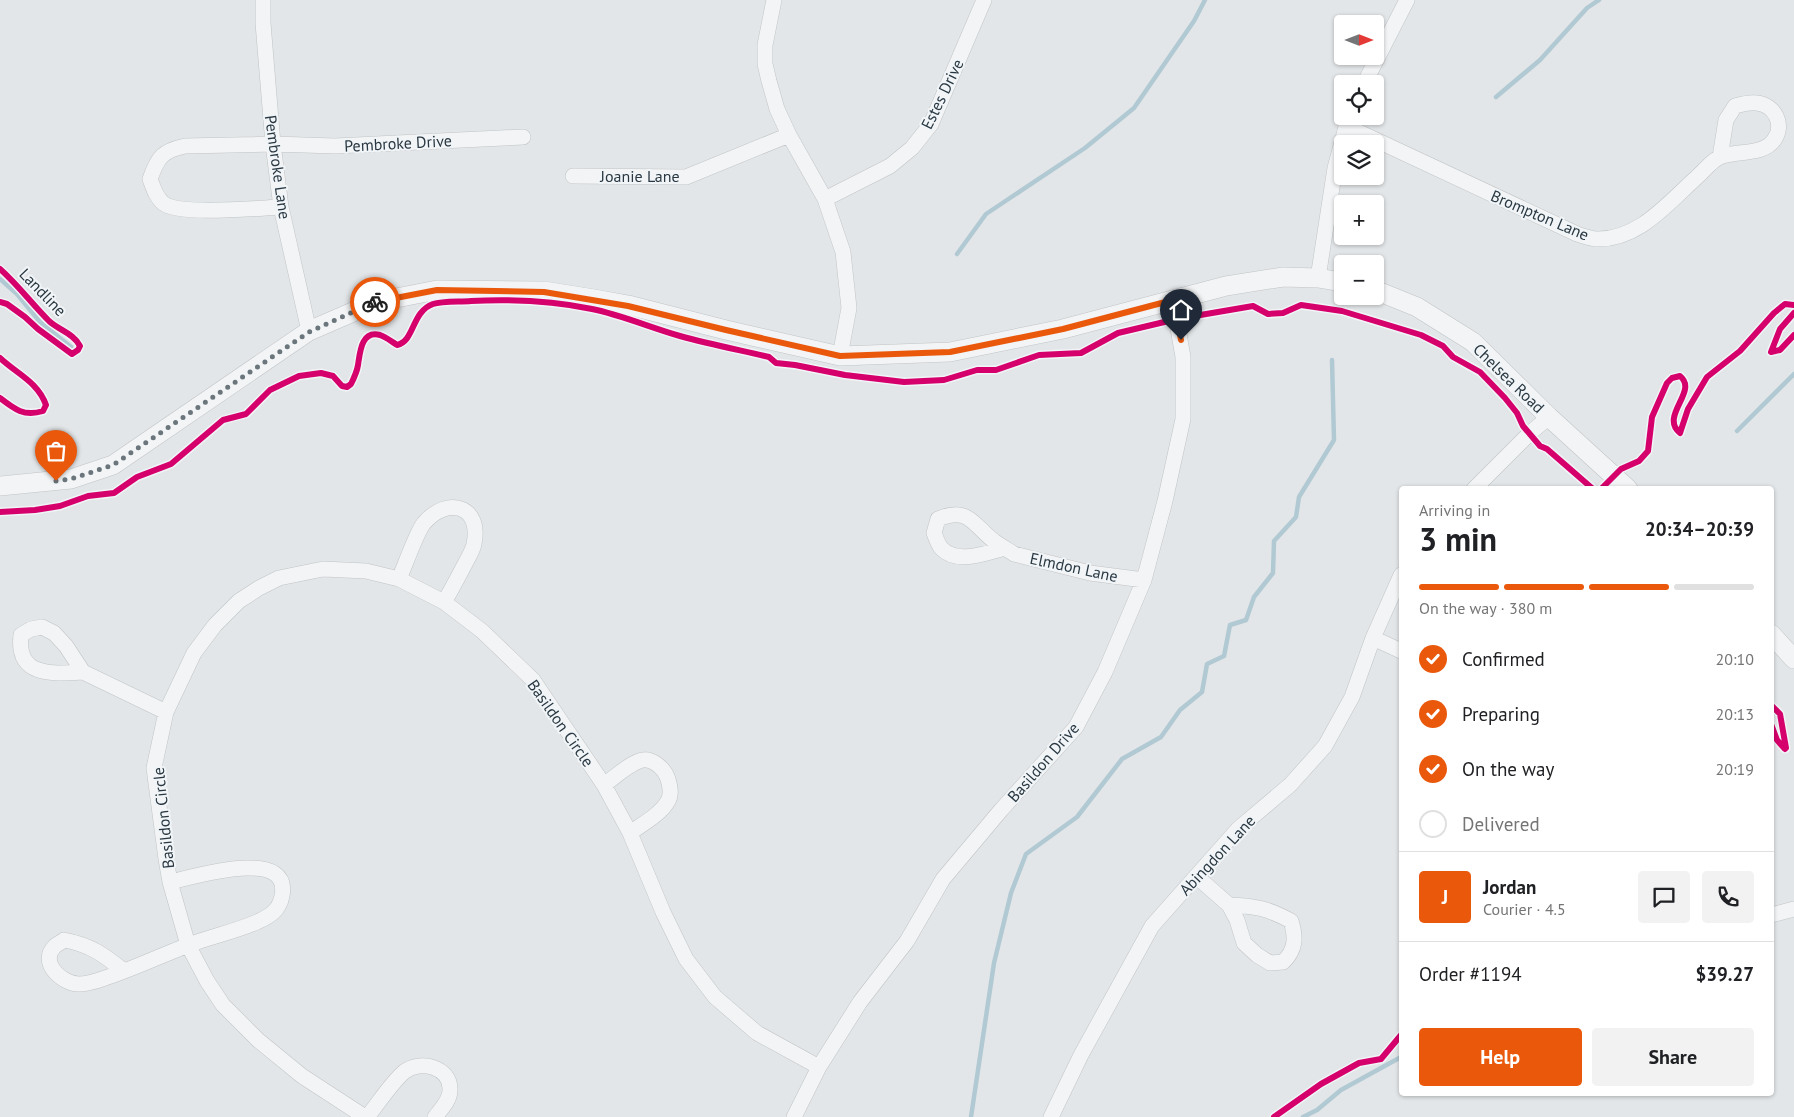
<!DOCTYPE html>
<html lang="en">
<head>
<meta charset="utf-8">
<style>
  :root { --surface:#fff; --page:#f2f2f2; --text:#202124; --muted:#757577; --line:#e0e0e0; --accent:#ea580c }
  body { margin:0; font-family:"PT Sans",sans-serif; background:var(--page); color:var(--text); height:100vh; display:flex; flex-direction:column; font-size:19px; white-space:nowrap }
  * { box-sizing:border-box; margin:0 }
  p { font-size:16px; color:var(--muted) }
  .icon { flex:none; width:28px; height:28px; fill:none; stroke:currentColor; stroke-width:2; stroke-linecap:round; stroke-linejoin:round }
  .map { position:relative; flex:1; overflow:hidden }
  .drawer { position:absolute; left:1399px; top:486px; width:375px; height:610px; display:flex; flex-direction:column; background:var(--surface); border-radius:5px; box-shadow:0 1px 4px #0004 }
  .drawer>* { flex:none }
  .needle { width:32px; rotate:90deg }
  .controls { position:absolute; left:1334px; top:15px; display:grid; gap:10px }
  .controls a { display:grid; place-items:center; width:50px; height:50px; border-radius:5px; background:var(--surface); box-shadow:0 1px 4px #0004; font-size:25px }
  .pin { position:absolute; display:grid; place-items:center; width:42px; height:42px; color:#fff; margin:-51px -21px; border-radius:50% 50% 50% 0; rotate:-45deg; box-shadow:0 0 5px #0007 }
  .pin .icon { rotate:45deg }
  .courier { position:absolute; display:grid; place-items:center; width:50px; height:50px; margin:-25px; border:4px solid #ea580c; border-radius:50%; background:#fff; color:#222; box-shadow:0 1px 6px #0007 }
  .summary em { font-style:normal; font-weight:600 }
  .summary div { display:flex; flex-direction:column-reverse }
  .summary { display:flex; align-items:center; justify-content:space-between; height:85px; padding:0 20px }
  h1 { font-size:32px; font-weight:600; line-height:38px }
  .bar { display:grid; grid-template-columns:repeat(4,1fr); gap:8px 5px; align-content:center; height:60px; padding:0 20px }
  .bar i { height:6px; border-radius:4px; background:var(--line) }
  .bar .selected { background:var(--accent) }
  .bar p { grid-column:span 4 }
  .line { display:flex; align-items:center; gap:12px; padding:0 20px; border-top:1px solid var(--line) }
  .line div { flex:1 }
  .round { display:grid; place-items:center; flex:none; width:52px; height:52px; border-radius:5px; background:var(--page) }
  ol { padding:0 20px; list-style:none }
  li { display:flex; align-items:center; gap:15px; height:55px }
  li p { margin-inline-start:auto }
  li .icon { padding:5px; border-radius:50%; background:var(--accent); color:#fff; stroke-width:4 }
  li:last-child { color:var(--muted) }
  li i { width:28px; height:28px; border:2px solid var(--line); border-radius:50% }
  .action { display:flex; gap:10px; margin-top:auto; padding:10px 20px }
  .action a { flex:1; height:58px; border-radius:5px; background:var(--accent); color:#fff; font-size:20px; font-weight:600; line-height:58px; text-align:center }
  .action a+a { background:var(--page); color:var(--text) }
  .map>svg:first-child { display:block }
</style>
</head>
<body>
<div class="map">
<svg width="1794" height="1117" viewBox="0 0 1794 1117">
  <rect width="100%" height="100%" fill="#e3e6e8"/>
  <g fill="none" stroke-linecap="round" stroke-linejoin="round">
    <path stroke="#b1c9d3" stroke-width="4.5" d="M1496,97l44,-37 47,-52 12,-8
      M957,254l29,-40 99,-66 49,-40 60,-87 11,-21
      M0,279l17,15 23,28 31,25
      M1737,431l57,-57
      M971,1117l23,-154 17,-70 15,-39 51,-37 45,-58 39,-22 19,-27 22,-18 5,-28 17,-8 6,-31 16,-5 8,-23 19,-24 1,-32 22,-24 3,-20 35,-57 -2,-80
      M1303,1117l14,-7 24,-20 60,-33"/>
    <defs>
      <path id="minor" d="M263,0v23l10,121 8,63 28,124
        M774,0l-9,45v19l4,17 8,28 12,26 36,64 18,53 6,56 -9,48
        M1364,84l43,-84
        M1346,126l231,108c6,2 12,4 18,5 43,2 73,-36 102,-62 7,-6 15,-17 23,-20 16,-7 43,-1 54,-17 11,-15 1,-35 -17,-37 -8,-1 -15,1 -22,3l-9,14 -6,37
        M573,176l113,1 103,-42
        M825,199l65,-33 22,-18 19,-24 53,-124
        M281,207c-23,1 -103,9 -118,-4 -7,-6 -10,-16 -13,-24 8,-22 12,-28 35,-33l88,-2 62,2 188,-9
        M1318,278l17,-110 14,-52
        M1474,489l56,-56 19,-16
        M1005,548c-19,5 -48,17 -64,0 -3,-4 -5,-10 -7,-15l4,-14c31,-13 35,6 56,22 6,5 13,8 20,13l76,19 54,7
        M399,579c6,-13 17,-46 25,-56 23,-27 58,-18 50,21 -1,6 -5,12 -8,18 -7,13 -14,27 -22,40
        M1373,638l28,13
        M83,672c-31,2 -67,5 -62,-37l10,-6 11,-2 12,6 12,13 17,26 83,40
        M604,785c11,-8 22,-19 35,-24 12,-5 25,7 29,18 2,7 4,15 0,22 -8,14 -26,23 -38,32
        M1196,876l33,29 8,15 7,23 13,12 13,8 13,-1c13,-12 13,-25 8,-41 -24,-13 -36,-15 -62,-16
        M1771,915l23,-6
        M124,971c-20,-16 -33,-26 -60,-31 -2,2 -7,4 -9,6 -17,16 7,38 24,38 10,0 20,-4 29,-7 27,-9 52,-21 78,-31 23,-9 48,-14 71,-24 13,-6 22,-11 25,-26 10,-50 -89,-19 -112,-14
        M365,1117l-63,-41 -44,-36 -35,-35 -16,-24 -19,-36 -18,-63 -4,-23 -12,-91 12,-56 28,-59 21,-28 24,-24 20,-13 20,-10 44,-9 43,2 33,8 45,23 38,29 51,49 71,105 26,48 33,79 23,47 29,38 42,36 62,34
        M367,1117c10,-12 25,-35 37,-45 16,-13 47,-5 46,18 0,11 -9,19 -15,27
        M794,1117l25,-50 41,-65 47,-61 36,-62 58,-69 75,-83 29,-55 39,-92 21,-79 18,-82v-62l-10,-57
        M1051,1117l30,-62 71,-129 86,-97 52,-44 35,-39 27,-49 21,-59 28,-63"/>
      <path id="tertiary" d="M1375,290l42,17 56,35 76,75 79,72
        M0,486l71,-7 42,-14 196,-134 67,-29 61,-12 107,1 50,8 34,6 98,25 114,26 110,-4 113,-23 163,-43 57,-9 35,1 24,4
        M1771,634l23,25"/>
    </defs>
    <use href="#minor" stroke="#c1c4c6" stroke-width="16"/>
    <use href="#tertiary" stroke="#c1c4c6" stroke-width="20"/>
    <use href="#minor" stroke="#f2f4f5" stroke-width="15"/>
    <use href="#tertiary" stroke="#f2f4f5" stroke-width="19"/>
    <defs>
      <path id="cycleway" d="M0,269c18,16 32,35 49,52 10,9 25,13 31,25l-2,4 -6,4 -34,-25 -13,-12 -18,-13 -7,-2
        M1794,313l-14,16 -9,23 9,-2 14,-15
        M0,358c17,16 38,24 46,47l-3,6c-19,6 -29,-2 -43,-13
        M1601,489l20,-20 18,-8 9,-10 4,-34 15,-34 5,-5 8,-2c19,15 -21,40 0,57l8,-24 19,-32 33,-26 34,-38 11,-9 9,1
        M0,512l35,-2 25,-4 28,-10 26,-3 23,-16 34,-13 52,-44 23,-6 24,-24 29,-14 22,-3 12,3 9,10 5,1 4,-3c3,-6 6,-12 7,-19 2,-12 3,-35 22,-30 6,2 12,7 17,10 18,-4 14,-33 36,-41 9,-3 28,-2 38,-3 41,-2 82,0 121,8 30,6 59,19 88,27 29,8 59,14 89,21l7,6 19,2 50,10 59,7 40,-2 33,-10h19l43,-15 42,-2 37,-20 59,-14 76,-13 15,8 15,-1 18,-8 41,6 79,24 22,11 10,11 27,15 25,26 12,15 6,13 17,20 7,3 46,40
        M1771,705l9,9 6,34 -1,1 -8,-9 -6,-16
        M1274,1117l47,-33 38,-21 22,-4 20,-24"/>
    </defs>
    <use href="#cycleway" stroke="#f1f5f7" stroke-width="9"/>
    <use href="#cycleway" stroke="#d6006c" stroke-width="6"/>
  </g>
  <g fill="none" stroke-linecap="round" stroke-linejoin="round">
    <path stroke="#6a757c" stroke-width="5" stroke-dasharray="0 9" d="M56,481l15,-2 42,-14 196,-133 66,-30"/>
    <path stroke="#ea580c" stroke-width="6" d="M375,302l62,-12 107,2 84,14 98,24 114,26 110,-4 113,-23 110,-29 8,40"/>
  </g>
  <g text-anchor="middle" stroke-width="4" stroke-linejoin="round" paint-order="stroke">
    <g font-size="16" fill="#293842" stroke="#f1f5f7">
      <text transform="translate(942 94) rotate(-64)" y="6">Estes Drive</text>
      <text transform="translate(398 143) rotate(-3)" y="6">Pembroke Drive</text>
      <text transform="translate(278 167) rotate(82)" y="6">Pembroke Lane</text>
      <text x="640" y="182">Joanie Lane</text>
      <text transform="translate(1540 215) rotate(23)" y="6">Brompton Lane</text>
      <text transform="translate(43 292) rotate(46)" y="6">Landline</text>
      <text transform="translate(1509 378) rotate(44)" y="6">Chelsea Road</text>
      <text transform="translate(1074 567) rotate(12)" y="6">Elmdon Lane</text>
      <text transform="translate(561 723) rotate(55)" y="6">Basildon Circle</text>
      <text transform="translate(1043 762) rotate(-49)" y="6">Basildon Drive</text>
      <text transform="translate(163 818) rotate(-96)" y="6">Basildon Circle</text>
      <text transform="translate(1217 855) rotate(-47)" y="6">Abingdon Lane</text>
    </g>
  </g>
</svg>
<div class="controls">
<a><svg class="needle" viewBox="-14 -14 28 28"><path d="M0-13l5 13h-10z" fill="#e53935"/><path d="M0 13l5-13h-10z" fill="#757577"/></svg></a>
<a><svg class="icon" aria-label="locate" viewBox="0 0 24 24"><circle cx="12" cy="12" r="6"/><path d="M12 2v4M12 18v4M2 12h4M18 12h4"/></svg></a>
<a><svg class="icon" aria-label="layers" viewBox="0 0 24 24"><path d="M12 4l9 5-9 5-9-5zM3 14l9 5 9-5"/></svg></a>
<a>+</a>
<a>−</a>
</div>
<div class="pin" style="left:56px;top:481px;background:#ea580c"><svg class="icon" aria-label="bag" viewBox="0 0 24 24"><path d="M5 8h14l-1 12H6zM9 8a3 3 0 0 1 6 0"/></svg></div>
<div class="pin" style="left:1181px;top:340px;background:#1f2937"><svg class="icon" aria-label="home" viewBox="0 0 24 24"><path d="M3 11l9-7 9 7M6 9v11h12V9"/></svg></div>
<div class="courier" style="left:375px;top:302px"><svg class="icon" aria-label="bike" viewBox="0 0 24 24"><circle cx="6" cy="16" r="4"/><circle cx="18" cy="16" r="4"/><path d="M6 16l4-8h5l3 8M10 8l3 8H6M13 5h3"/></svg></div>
<section class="drawer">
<div class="summary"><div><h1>3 min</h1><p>Arriving in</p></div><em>20:34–20:39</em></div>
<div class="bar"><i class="selected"></i><i class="selected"></i><i class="selected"></i><i></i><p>On the way · 380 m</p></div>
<ol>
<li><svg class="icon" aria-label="check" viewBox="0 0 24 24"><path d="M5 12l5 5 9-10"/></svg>Confirmed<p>20:10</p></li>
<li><svg class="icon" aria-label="check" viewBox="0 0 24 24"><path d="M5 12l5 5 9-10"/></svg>Preparing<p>20:13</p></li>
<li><svg class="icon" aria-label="check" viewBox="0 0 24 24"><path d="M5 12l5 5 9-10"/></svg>On the way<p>20:19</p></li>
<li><i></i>Delivered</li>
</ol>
<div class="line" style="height:90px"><b class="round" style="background:var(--accent);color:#fff">J</b><div><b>Jordan</b><p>Courier · 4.5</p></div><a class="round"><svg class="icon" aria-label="chat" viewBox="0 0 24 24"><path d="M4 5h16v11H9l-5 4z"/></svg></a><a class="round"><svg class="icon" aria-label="phone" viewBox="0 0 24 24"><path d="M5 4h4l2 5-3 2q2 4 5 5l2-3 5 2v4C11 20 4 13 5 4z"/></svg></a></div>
<div class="line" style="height:65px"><div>Order #1194</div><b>$39.27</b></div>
<div class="action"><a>Help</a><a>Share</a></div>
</section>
</div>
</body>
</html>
